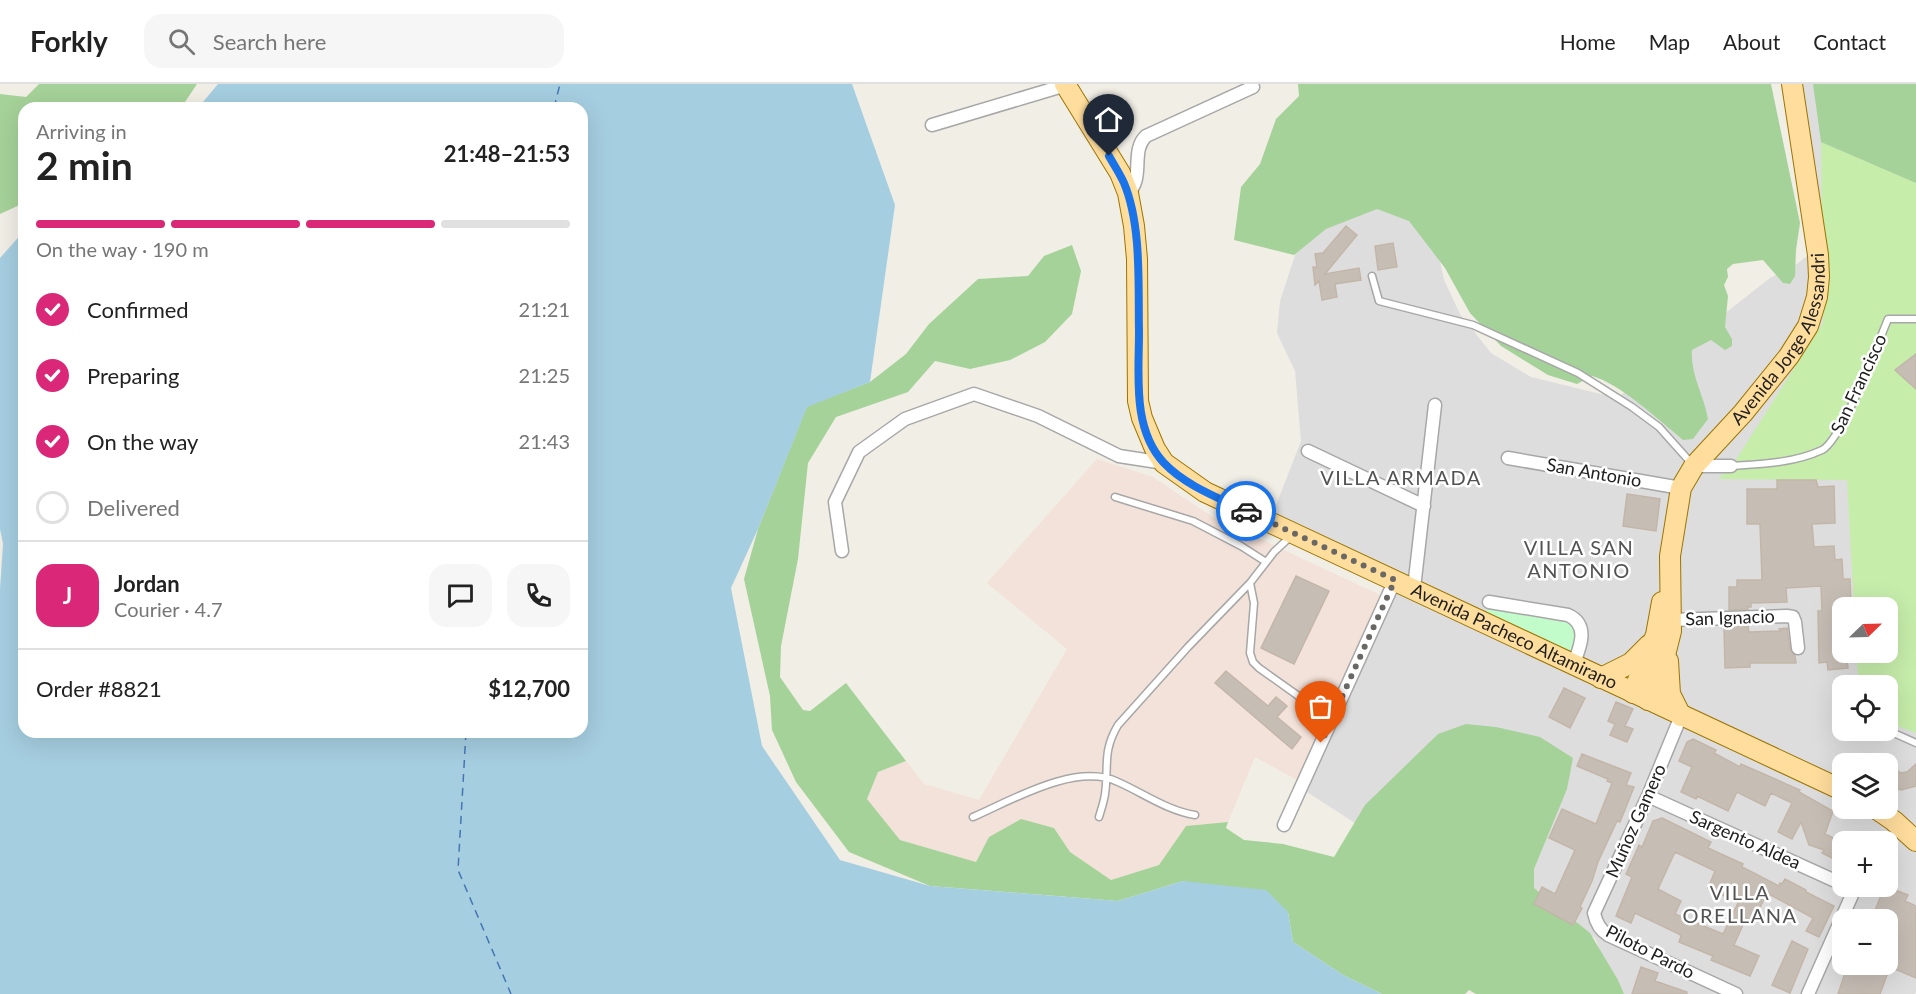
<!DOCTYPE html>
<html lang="en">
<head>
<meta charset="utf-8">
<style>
  :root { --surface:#fff; --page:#f6f6f6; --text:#222; --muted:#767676; --line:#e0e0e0; --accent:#db2777 }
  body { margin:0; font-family:Lato,sans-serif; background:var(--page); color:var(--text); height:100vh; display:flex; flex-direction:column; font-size:22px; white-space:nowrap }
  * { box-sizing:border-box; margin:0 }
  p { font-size:20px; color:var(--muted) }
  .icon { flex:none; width:33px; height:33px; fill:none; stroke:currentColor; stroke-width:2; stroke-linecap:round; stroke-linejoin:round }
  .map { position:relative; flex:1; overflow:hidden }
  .panel { position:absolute; left:18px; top:18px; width:570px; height:636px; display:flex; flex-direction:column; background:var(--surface); border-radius:18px; box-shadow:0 6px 24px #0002 }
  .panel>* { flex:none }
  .needle { width:39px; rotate:67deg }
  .buttons { position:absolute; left:1832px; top:513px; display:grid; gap:12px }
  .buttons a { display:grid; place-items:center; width:66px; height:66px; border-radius:12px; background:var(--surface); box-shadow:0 6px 24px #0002; font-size:30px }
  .pin { position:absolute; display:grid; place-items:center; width:51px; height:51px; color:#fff; margin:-62px -26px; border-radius:50% 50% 50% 0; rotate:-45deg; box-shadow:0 0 6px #0007 }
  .pin .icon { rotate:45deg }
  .courier { position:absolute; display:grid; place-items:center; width:60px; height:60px; margin:-30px; border:4px solid #1a73e8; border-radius:50%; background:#fff; color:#222; box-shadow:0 2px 8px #0007 }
  .head em { font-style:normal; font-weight:700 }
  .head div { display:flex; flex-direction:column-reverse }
  .head { display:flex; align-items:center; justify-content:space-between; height:102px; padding:0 18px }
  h1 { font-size:39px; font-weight:700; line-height:45px }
  .bar { display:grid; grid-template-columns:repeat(4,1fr); gap:9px 6px; align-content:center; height:72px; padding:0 18px }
  .bar i { height:8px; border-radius:4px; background:var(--line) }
  .bar .on { background:var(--accent) }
  .bar p { grid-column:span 4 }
  .line { display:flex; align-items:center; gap:15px; padding:0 18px; border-top:2px solid var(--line) }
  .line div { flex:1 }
  .round { display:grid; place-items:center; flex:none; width:63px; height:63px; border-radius:18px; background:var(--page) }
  ol { padding:0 18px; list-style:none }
  li { display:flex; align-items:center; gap:18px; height:66px }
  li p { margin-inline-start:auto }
  li .icon { padding:6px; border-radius:50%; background:var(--accent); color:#fff; stroke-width:4 }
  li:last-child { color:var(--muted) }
  li i { width:33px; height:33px; border:3px solid var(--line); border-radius:50% }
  header { display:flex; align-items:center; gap:36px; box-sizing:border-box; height:84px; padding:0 30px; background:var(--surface); border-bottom:2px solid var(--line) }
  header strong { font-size:28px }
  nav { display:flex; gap:33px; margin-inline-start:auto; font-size:21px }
  .search { width:420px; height:54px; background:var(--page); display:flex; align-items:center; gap:15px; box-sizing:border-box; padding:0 21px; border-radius:18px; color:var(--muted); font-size:22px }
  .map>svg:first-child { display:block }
</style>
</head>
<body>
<header>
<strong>Forkly</strong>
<div class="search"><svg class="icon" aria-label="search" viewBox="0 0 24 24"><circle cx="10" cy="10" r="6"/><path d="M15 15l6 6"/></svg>Search here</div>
<nav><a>Home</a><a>Map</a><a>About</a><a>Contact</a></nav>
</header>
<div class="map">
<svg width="1916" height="910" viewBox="0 0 1916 910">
  <rect width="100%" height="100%" fill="#f1eee6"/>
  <path fill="#dedddd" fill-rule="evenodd" d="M1794,0h122v908l-1,2h-297l-23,-56 -83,-43 -154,-70 -51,-33 96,-219 -130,-60 28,-72 -6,-70 -18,-38 3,-32 21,-64 83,-35 30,18 23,27 7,33 16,34 31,39 40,24 86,21 153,-120 27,-14 21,-17zM1842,524h45v44h-45zM1842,602h45v44h-45zM1842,680h45v44h-45zM1842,758h45v44h-45zM1842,836h45v44h-45z"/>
  <path fill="#f3e2d9" d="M1097,375l56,18 58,39 169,79 -83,185 -42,-23 -27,65 -42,4 -27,39 -48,15 -41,-28 -16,-24 -65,9 -13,25 -76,-22 -33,-41 11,-27 28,-11 18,23 55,16 88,-151 -80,-66z"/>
  <path fill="#c6edaa" d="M1821,58l95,41v550l-29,-11v-36l-28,-1 -3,-32 31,-1v-44l-33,-1 -7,-127 -129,-1 14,-13 91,-143z"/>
  <path fill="#a5d299" d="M39,0h158l-16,24h-157v95l-24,11v-120l26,3z
    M1298,0h473l29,139 -4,27 -1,26 -5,8 -7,-1 -20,-23 -30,4 -6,5 1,8 -4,8 4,11 -3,31 7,12v7l-7,4 -14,-10 -19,10c-2,24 12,45 16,69l-15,20 -10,1c-23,-19 -64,-57 -91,-64l-15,8 -29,-9 -47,-29 -31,-33 -25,-45 -36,-47 -32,-12 -51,20 -32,26 -60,-15 7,-53 19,-23 16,-45 23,-23z
    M1813,0h103v99l-95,-41z
    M1072,161l9,26 -9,43 -27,28 -35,18 -40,9 -35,-8 -27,31 -72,25 -28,46 -10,96 -17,87 -1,31 23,33 7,1 36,-28 60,78 -28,11 -11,27 33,41 76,22 13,-25 32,-18 33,9 16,24 41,28 48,-15 27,-39 42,-4 -2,6 18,12 39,4 51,13 31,-52 73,-71 28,-10 30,3 44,10 33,21 -6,31 -33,80v19l56,45 28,47 6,14h-148l-7,-4 -4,4h-83l-39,-19 -50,-33 -5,-30 -105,-31 -65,20 -188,-15 -81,-34 -53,-70 -24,-52 -2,-34 -26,-117 14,-50 49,-123 63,-24 36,-28 23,-30 49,-45 50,-3 16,-20z"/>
  <path fill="#c2fccb" d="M1489,522l72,16 10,-2 7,9 -5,21h-9l-79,-36z"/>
  <path fill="#a5cee0" d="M218,0h634l43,121 -25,177 -63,25 -49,122 -27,59 31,158 78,114 90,26 188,15 65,-20 83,9 22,22 5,30 50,33 39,19h-1382v-405l3,-45 -3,-15v-271l24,-27v501h558v-624h-384z"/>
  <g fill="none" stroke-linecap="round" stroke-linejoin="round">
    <path stroke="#4775b5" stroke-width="1.5" stroke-dasharray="8 6" stroke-linecap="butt" d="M554,24l6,-24
      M466,648l-8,138 53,124"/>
  </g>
  <path fill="#c6beb5" stroke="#c3b6a8" stroke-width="1.5" fill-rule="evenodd" d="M1346,142l11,9 -32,39 34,-6 2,12 -26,4 2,13 -15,3 -3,-19 -4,4 -2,-18h4l-2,-13 8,-1z
    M1393,159l4,24 -19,3 -3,-24z
    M1916,270v35l-21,-19z
    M1777,396h39l2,7 16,-1 1,37 -23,1 2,23 20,-1 1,14 7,-1 1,20h7l1,24h-9v49h4l2,16 -20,2 -1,-8 -8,1 -1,-52h4l-1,-25 -35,2 1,14 -36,1v4h-4l1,2 -19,1v-23h8v-7h25l-2,-56h-13v-35h30z
    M1627,410l33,5 -4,32 -33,-5z
    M1296,492l33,15 -35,73 -33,-16z
    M1729,542h19l1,6 31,-1 -1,-2 8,-1 3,21 5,7 1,7h-46v4l-25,1 -1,-40z
    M1226,587l42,35 8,-9 11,9 -10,11 24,20 -9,12 -77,-66z
    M1564,604l21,10 -15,30 -21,-11z
    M1616,618l17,7 -8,17 8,3 -6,13 -17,-7 5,-11 -7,-3z
    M1693,655l23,11 -2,3 26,14 1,-3 59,26 -1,2 34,19 -8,23 17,8v21l-20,-10 2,-3 -15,-5 -8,-23 -9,17 -14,-7 14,-29 -21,-10 -6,13 -28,-14 -9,19 -31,-15 -1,3 -15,-7 11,-25 -13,-6 8,-19z
    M1582,670l49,19 -5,12 8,2 -14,35 -3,-1 -19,41 -6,19 -12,26 2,1 -9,17 -39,-21 8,-17 13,7 20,-44 -26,-12 13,-29 34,15 16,-41 -5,-2 1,-2 -31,-13z
    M1916,680v22l-15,4 -14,-5v-20l14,8 6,-1z
    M1662,734l49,24 -3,6 35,16 -1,3 37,19 1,-3 2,1 3,-5 21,11v2l28,14 -15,31 -13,-6 7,-13 -46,-25 -14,29 -7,-4 -12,27 25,11 -9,20 -39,-16 2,-4 -34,-14 2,-6 -2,-2 -44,-21 -4,10 -15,-7 16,-39 -6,-3 13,-29 3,2 11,-26zM1675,768l40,19 -7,17 30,15 -15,31 -48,-20 6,-13 -23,-12z
    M1885,802l23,9 -3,6 11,5v72l-26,-11 -10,27h-42l10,-30h39v-44h-16z
    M1792,857l16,8 -18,44 -18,-8z
    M1641,883l17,6 -3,8 32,11v2h-55z"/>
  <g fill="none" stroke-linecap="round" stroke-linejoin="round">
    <defs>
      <path id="lane" d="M1372,192l7,25 94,24 105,48 54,34 27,20 34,38
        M1731,382c31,-2 63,-3 91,-16 20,-10 56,-107 66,-131h28
        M1115,413l78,24 48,25 25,16
        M1290,453l-16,15 -24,31 4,20 -4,50 3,9 6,6 38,27 21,23
        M1887,646l29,13
        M973,733c39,-17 103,-55 145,-35 25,11 50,29 77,33
        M1099,733c2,-7 5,-15 6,-23 4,-28 -3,-42 13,-69l70,-78 62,-64"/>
      <path id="street" d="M932,41l134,-40
        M1128,109c17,-15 2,-42 18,-57l107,-49
        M1308,367l116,55
        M1508,374l173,30
        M1694,382h37
        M842,467l-7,-49 24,-50 46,-33 69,-25 64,22 81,40 45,7
        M1414,504l21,-183
        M1489,518l79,13c22,10 12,33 5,50
        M1672,536l115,-4 6,1 2,5 3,26
        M1681,632l-33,80 -54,117c2,10 6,17 14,22l128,59
        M1648,712l194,88
        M1284,741l111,-245
        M1808,910l44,-99 -5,-9"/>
      <g id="primary">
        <path id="s1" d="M1065,0l55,89 8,20 6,33 3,33 1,142 4,17 13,31 9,14 41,29 637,298"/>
        <path d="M1668,577l2,33 11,22"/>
        <path d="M1601,594l30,-15 18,-18"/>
        <path d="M1633,609l23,-58 6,-33"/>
        <path id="s2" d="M1648,616l15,-37 8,-32 -1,-75 11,-68 13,-22 49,-53 46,-57 19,-30 9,-29 2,-20 -1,-22 -26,-171"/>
        <path d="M1875,724l19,13 22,20"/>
      </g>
    </defs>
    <use href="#lane" stroke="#a7a7a7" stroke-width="9"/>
    <use href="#street" stroke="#a7a7a7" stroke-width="15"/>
    <use href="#primary" stroke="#9c7500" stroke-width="22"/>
    <use href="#lane" stroke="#fff" stroke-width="6"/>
    <use href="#street" stroke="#fff" stroke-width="12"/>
    <use href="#primary" stroke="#ffdd9d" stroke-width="20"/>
  </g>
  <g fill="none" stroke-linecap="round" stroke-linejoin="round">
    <path stroke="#696865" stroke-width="6" stroke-dasharray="0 10.8" d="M1246,427l149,69 -74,163"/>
    <path stroke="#1a73e8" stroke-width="8" d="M1109,72c5,9 11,18 15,27 18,43 14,104 15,149 0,43 -7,97 25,131 22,23 55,35 82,48"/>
  </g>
  <g text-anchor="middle" stroke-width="5" stroke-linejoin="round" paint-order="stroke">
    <g font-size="18" fill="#202020" stroke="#fff">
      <text dy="6" stroke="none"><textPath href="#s2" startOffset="400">Avenida Jorge Alessandri</textPath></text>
      <text transform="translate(1859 300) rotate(-65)" y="6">San Francisco</text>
      <text transform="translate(1594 389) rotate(10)" y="6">San Antonio</text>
      <text transform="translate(1730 534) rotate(-2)" y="6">San Ignacio</text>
      <text dy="6" stroke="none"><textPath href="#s1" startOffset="794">Avenida Pacheco Altamirano</textPath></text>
      <text transform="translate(1636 737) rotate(-66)" y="6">Muñoz Gamero</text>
      <text transform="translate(1745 756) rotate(24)" y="6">Sargento Aldea</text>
      <text transform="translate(1650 868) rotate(27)" y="6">Piloto Pardo</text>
    </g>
    <g font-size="20" letter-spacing="1.5" fill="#535353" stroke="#fff">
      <text x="1401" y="401">VILLA ARMADA</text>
      <text x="1579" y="471">VILLA SAN<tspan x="1579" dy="23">ANTONIO</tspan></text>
      <text x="1740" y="816">VILLA<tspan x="1740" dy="23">ORELLANA</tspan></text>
    </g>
  </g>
</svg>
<div class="buttons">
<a><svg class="needle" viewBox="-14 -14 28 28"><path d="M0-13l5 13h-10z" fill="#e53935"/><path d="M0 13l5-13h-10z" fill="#767676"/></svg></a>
<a><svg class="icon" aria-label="locate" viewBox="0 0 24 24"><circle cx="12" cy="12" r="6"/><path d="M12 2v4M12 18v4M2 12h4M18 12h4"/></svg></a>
<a><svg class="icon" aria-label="layers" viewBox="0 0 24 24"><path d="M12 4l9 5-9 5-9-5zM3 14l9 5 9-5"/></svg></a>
<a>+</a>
<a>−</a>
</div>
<div class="pin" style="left:1321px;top:659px;background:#ea580c"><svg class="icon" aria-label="bag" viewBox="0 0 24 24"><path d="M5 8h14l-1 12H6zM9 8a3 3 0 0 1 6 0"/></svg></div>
<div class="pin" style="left:1109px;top:72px;background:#1f2937"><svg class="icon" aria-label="home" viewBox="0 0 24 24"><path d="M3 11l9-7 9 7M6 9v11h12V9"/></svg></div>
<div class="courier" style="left:1246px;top:427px"><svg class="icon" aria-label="car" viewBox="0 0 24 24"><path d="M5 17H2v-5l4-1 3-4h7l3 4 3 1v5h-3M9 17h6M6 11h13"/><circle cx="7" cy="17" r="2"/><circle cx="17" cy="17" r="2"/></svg></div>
<section class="panel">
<div class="head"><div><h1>2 min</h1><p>Arriving in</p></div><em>21:48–21:53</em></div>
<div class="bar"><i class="on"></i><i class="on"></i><i class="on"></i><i></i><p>On the way · 190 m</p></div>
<ol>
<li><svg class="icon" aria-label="check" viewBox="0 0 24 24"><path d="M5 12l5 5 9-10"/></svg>Confirmed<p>21:21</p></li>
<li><svg class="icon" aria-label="check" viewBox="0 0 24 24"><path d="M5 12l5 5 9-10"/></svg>Preparing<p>21:25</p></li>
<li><svg class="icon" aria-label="check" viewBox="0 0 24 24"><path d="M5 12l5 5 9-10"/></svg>On the way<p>21:43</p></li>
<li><i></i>Delivered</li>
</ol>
<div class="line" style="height:108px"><b class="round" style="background:var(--accent);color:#fff">J</b><div><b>Jordan</b><p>Courier · 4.7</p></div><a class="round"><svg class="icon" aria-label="chat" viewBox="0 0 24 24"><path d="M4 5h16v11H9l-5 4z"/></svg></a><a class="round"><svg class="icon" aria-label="phone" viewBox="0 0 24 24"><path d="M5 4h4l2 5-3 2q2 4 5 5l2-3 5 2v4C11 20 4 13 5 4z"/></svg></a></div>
<div class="line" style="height:78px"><div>Order #8821</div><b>$12,700</b></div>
</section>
</div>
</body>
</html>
